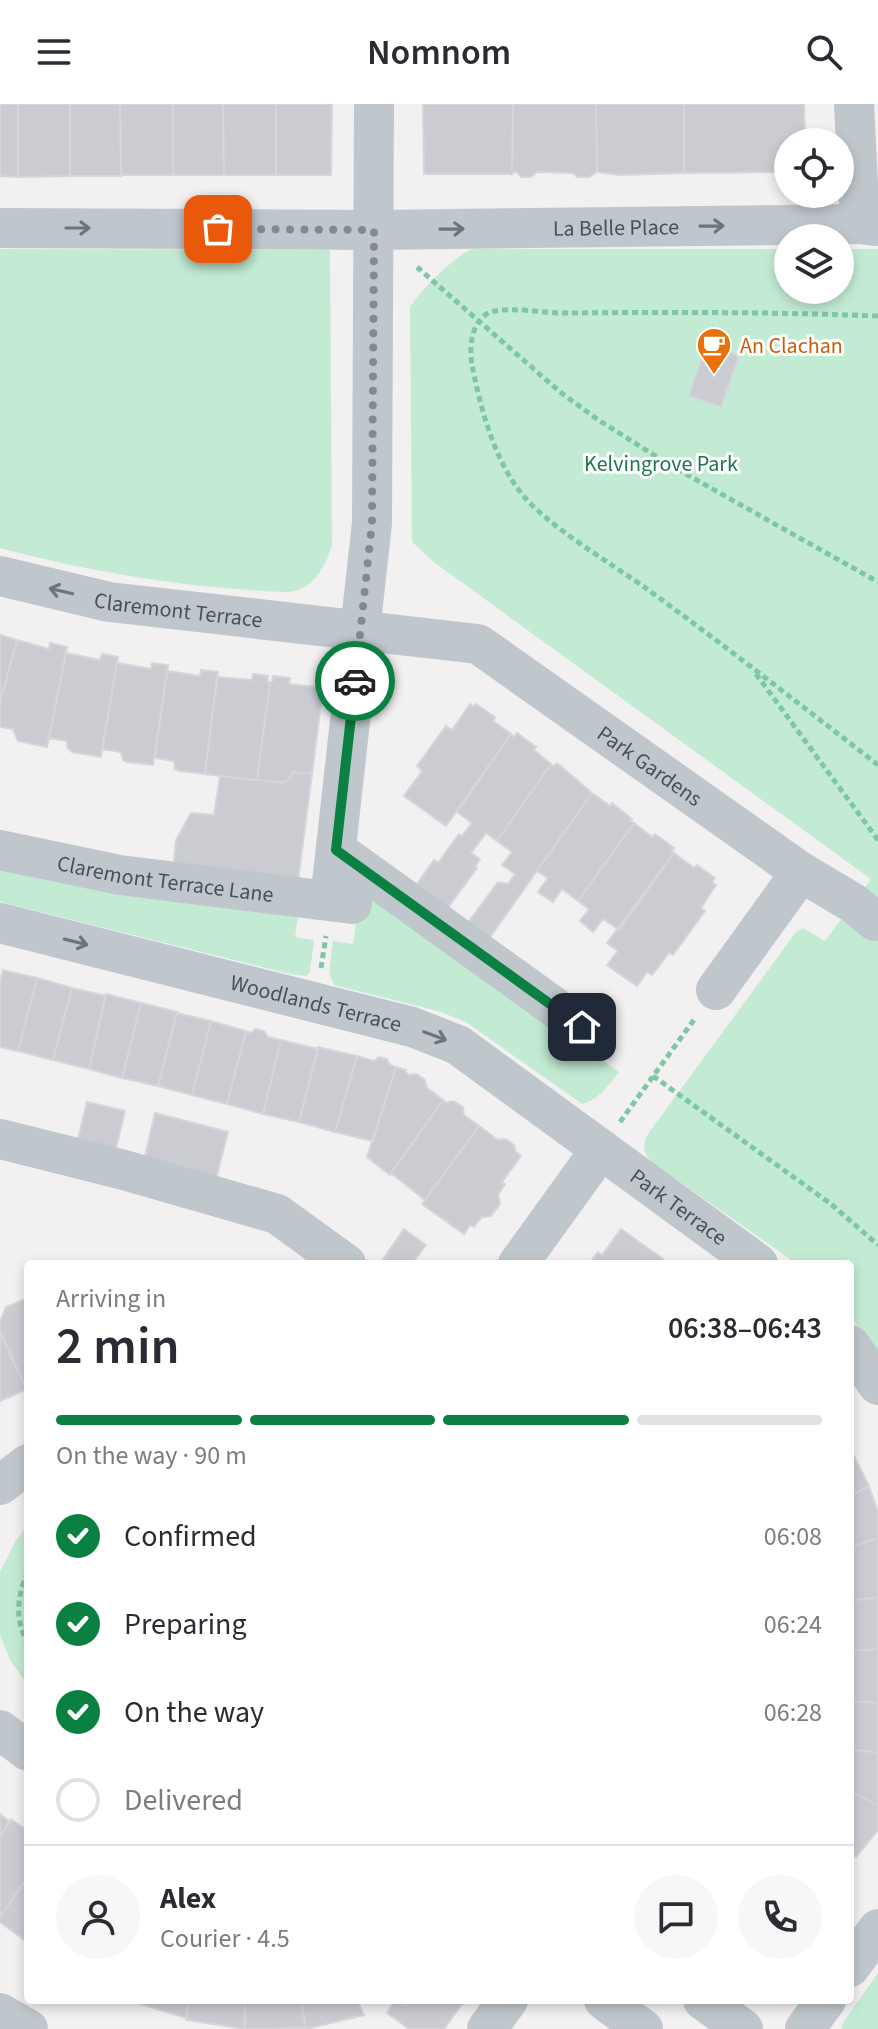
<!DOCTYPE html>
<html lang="en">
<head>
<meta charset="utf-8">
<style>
  :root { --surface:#fff; --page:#f7f7f7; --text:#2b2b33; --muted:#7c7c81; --line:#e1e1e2; --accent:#0b8043 }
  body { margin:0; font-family:"Source Sans 3",sans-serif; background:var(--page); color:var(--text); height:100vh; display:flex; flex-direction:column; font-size:30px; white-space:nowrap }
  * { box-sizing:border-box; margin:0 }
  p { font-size:26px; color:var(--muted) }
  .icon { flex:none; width:44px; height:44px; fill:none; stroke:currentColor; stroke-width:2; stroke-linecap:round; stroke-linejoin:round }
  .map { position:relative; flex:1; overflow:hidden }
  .panel { position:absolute; left:24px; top:1156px; width:830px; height:744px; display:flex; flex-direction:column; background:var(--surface); border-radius:8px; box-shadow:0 4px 12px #0003 }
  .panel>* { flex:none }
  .tools { position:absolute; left:774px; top:24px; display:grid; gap:16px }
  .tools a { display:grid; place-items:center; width:80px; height:80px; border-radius:50%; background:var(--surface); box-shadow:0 4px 12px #0003; font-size:40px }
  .pin { position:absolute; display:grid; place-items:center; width:68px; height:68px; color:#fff; margin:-34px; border-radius:16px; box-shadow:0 4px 12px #0006 }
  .courier { position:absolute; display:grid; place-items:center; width:80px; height:80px; margin:-40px; border:6px solid #0b8043; border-radius:50%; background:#fff; color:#222; box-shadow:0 2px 10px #0007 }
  .head em { font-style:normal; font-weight:600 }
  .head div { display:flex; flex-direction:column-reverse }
  .head { display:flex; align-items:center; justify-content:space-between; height:136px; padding:0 32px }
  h1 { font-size:52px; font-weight:600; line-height:60px }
  .bar { display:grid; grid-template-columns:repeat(4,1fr); gap:12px 8px; align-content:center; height:96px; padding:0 32px }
  .bar i { height:10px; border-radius:6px; background:var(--line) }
  .bar .active { background:var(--accent) }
  .bar p { grid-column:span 4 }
  .line { display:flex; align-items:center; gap:20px; padding:0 32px; border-top:2px solid var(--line) }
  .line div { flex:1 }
  .round { display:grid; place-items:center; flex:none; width:84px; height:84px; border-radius:42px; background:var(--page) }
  ol { padding:0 32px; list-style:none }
  li { display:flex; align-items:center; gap:24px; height:88px }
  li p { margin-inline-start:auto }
  li .icon { padding:8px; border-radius:50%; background:var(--accent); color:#fff; stroke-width:4 }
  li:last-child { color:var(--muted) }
  li i { width:44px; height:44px; border:4px solid var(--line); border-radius:50% }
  header { display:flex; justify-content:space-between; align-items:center; height:104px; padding:0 32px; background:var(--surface); font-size:36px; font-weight:600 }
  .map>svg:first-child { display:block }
</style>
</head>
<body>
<header><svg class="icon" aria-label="menu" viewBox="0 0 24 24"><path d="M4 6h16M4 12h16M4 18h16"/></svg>Nomnom<svg class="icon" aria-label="search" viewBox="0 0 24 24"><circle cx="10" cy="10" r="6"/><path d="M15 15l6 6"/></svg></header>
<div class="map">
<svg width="878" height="1925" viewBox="0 0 878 1925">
  <rect width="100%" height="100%" fill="#f2f0f0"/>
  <path fill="#c3ebd3" d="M0,145l330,1 2,295c-6,21 -19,45 -43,47 -98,-3 -195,-19 -289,-44z
    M473,145h315v41h52v-41h38v1103l-28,-36v-52h-53l-144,-101c-17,-17 -6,-28 6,-44l137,-187 7,-4 22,13 46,-62 -436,-316 -23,-21 -2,-235c10,-16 46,-53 63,-58z
    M0,762l299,42 -4,29 19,3 -4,32 -3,4 -17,-2 -290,-72z
    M370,789l249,179c-12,14 -19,27 -37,32l-116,-82 -28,-11 -104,-26 -5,-12 4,-32 20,3 5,-36z
    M28,1421v160l-18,-25 -10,-25v-63l15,-30z
    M878,1869v56h-37l3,-8z"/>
  <path fill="#caccd2" stroke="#d4d6da" stroke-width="2" d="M0,0h18v73l-18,-1z
    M18,0h52v72l-52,1z
    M70,0h50l1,72h-51z
    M120,0h53v71h-52z
    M173,0h50l1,71h-51z
    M223,0h53v71h-52z
    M276,0h56l-1,71h-55z
    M423,0h90l-1,70h-88z
    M513,0h83l1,68 -8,5h-12l-4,-4 -36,-1 -6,5h-10l-5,-6 -4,3z
    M596,0h88v69l-65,2 -22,-3z
    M684,0h120l1,38h-17v30l-104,1z
    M706,241l33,11 -18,51 -32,-11z
    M0,531l17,5 -17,62z
    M17,536l32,9 1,-6 17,4 -20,100 -29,-6 -5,-12 -13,-2v-25z
    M66,549l34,7 2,-6 16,3 -17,100 -29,-5 -5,-5v-6l-18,-3z
    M117,559l34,6 1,-6 16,2 -15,100 -26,-3 -4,-2 -2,-8 -19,-3z
    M201,566l17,2 -13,102 -25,-3 -5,-2 -1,-8 -19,-3 12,-87 33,5z
    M253,570l15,2 -1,6h3l-13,98 -52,-6 12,-97 35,3z
    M273,572l17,2 -1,6 34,4 -11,86 -20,-2 -2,7 -8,4 -25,-3 13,-98h2z
    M470,600l3,3 3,-3 19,13 -2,4 18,13 -65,92 -42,-30 18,-25 -5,-5 29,-40 6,4z
    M517,629l19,14 -2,3 17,14 -54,77 -11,-8 -15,20 9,6 -5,8 2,1 -31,42 -31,-23 19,-27 4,3 21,-29 3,2 10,-13 -15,-11 54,-78 3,3z
    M557,659l35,30 -104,147 -21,-16 31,-42 10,2 7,-10 -13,-9 10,-13 -15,-11 54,-77 3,2z
    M292,668l20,2 -14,107 -125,-11 3,-30 15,-27 23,2 6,-39 62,7 8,-4z
    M592,689l18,13 2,-3 20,16 -2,2 4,2 -56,78 -16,-12 -9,13 -15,-10 10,-14 -11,-7z
    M634,719l18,14 3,-3 19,14 -2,4 2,1 -55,77 -16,-11 -10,13 -13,-11 9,-12 -11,-8z
    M674,749l20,15 3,-3 18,13 -3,4 4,3 -15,23 4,3 -32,44 -4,-2 -17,22 -5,-3 -10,14 -30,-21 11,-14 -11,-8z
    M3,866l34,8 -19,73 -18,-4v-66z
    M37,874l35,10 -19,72 -35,-9z
    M72,884l34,8 -17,73 -36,-9z
    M106,890l35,9 -19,75 -33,-9z
    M141,899l36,9 -19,74 -36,-8z
    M177,909l34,8 -19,74 -34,-9z
    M211,917l35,10 -19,73 -35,-9z
    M256,925l8,2 4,6 13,3 -18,74 -36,-10 19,-73 5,2z
    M281,936l37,9 -19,73 -36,-8z
    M318,943l39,9 -22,76 -36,-10z
    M357,952l17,5 5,-4 8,2 3,6 6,2 -23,74 -38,-9z
    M396,963l10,3 -1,2 4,3 8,-1 8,6 1,7 17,13 -53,75 -23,-18z
    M443,996l3,3 7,-2 10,6 1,8 15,11 -54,74 -34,-27z
    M87,998l38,9 -10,41 -38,-9z
    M155,1009l73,19 -12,47 -72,-18z
    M479,1022l19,14 8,-1 8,6 2,7 5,4 -19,26 3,2 -7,11 2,9 -9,12 -9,1 -8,10 -4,-2 -6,9 -42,-30z
    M404,1125l22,16 -12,16 4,3h-38z
    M621,1125l42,30 -4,5h-70l9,-12 4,3z
    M28,1194v87l-3,1 -25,-54v-10l6,-15z
    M0,1228l25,54h3v3l-28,12z
    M850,1344l19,38 -19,10z
    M869,1382l9,27v25l-28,10v-52z
    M878,1434v59l-28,4v-53z
    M878,1493v52l-28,2v-50z
    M878,1545v54l-28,-2v-50z
    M850,1597l28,2v50l-28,-4z
    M850,1645l28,4v52l-28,-14z
    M850,1687l28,14v25l-22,27 -6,-5z
    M0,1710l10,8 -10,14z
    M11,1715l17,12v46l-28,40v-81z
    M28,1773v66l-28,-21v-5z
    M128,1896h62l-4,18z
    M190,1896h55v29l-59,-9z
    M245,1896h56l5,28 -61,1z
    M301,1896h56l7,15 -58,14z
    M395,1896l11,6 3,-6h56l-21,29h-35l-22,-16z"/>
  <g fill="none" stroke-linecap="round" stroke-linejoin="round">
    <path stroke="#7ec6a4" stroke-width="5" stroke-dasharray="6 4" stroke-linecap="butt" d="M417,163l143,125 37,27 71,45 210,118
      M878,212c-103,-4 -205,-4 -308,-3 -23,1 -59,-7 -79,-1 -20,7 -22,36 -19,53 8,41 21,90 46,124 25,35 93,74 129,100 78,57 154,116 231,176
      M756,570l122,166
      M321,864l5,-32
      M653,972l178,128 47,41
      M620,1018l76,-105
      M28,1468c-11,24 -14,47 0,71"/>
    <g stroke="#bfc7cd" stroke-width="40">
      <path d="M854,0l6,120"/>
      <path id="s1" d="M0,124l374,2 486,-6 18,2"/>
      <path id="s2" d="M0,472l109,26 369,42 323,228 -85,118"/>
      <path id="s3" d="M0,746l120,25 232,29"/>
      <path d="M336,746l246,177"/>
      <path d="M801,768l52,31 22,18"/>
      <path d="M330,797l42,-378 2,-419"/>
      <path id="s4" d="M0,819l412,104 46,18 300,219"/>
      <path d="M0,1035l124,31 153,44 69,50"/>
      <path d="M518,1160l83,-115"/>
      <path d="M850,1241l28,40"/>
      <path d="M0,1381l28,-21"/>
      <path d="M0,1626l28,21"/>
      <path d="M850,1863l28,-38"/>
      <path d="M604,1896l39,29"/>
      <path d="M703,1896l40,29"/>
      <path d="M0,1909l28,16"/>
      <path d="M487,1925l21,-29"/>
      <path d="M805,1925l21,-29"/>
    </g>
  </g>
  <defs><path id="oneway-shaft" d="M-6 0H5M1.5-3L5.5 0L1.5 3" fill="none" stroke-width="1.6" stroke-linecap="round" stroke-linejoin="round" transform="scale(2)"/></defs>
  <g stroke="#6c757d">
    <use href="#oneway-shaft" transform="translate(712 122) rotate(-1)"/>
    <use href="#oneway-shaft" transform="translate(78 124)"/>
    <use href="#oneway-shaft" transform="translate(452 125) rotate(-1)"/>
    <use href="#oneway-shaft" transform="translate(61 487) rotate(-167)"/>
    <use href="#oneway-shaft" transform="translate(76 838) rotate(14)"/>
    <use href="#oneway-shaft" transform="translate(435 932) rotate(21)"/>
  </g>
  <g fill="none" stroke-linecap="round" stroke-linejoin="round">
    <path stroke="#84898f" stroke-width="8" stroke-dasharray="0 14.4" d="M218,125l156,1 -2,293 -17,158"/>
    <path stroke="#0b8043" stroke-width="10" d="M355,577l-19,169 246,177"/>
  </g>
  <defs>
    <symbol id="cafe-pin" viewBox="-11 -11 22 30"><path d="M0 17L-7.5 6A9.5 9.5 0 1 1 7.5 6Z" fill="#e8710a" stroke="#fff"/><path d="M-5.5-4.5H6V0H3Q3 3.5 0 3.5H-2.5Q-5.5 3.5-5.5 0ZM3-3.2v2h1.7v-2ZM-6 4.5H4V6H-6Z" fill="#fff"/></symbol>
  </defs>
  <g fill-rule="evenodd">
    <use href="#cafe-pin" x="694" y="221" width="40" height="54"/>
  </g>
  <g text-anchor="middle" stroke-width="6" stroke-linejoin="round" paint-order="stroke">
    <g font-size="22" fill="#49525b" stroke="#fff">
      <text dy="8" stroke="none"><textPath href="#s1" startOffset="616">La Belle Place</textPath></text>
      <text dy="8" stroke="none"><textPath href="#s2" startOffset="182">Claremont Terrace</textPath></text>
      <text dy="8" stroke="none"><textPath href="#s2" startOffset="694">Park Gardens</textPath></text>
      <text dy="8" stroke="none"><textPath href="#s3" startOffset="168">Claremont Terrace Lane</textPath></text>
      <text dy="8" stroke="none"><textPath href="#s4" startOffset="326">Woodlands Terrace</textPath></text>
      <text dy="8" stroke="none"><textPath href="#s4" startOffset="748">Park Terrace</textPath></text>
    </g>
    <g font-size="22" fill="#c56008" stroke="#fff" text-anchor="start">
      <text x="740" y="249">An Clachan</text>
    </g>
    <g font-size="22" fill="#20764d" stroke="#fff">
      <text x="661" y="367">Kelvingrove Park</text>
    </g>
  </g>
</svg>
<div class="tools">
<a><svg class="icon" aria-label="locate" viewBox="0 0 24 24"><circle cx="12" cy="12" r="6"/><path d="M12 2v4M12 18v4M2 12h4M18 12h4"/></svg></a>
<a><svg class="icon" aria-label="layers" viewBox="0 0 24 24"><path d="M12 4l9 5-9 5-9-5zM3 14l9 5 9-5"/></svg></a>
</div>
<div class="pin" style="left:218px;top:125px;background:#ea580c"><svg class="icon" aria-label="bag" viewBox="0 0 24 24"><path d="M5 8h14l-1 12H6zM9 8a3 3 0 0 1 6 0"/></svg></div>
<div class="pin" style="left:582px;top:923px;background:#1f2937"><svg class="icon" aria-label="home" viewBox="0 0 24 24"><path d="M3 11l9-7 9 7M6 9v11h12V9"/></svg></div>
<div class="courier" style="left:355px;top:577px"><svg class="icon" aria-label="car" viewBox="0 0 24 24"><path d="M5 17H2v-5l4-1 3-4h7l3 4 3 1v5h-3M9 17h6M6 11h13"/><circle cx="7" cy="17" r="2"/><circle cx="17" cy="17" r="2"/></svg></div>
<section class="panel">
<div class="head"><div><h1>2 min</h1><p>Arriving in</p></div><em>06:38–06:43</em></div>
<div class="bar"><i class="active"></i><i class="active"></i><i class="active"></i><i></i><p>On the way · 90 m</p></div>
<ol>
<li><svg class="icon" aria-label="check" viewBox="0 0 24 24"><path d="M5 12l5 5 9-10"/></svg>Confirmed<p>06:08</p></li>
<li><svg class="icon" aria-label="check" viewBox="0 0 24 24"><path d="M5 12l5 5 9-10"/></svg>Preparing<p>06:24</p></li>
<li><svg class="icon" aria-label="check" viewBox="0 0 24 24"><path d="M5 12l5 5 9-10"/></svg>On the way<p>06:28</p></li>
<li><i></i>Delivered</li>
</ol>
<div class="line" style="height:144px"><a class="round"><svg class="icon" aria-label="person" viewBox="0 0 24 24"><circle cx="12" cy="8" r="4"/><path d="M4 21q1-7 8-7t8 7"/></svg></a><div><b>Alex</b><p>Courier · 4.5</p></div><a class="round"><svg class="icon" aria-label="chat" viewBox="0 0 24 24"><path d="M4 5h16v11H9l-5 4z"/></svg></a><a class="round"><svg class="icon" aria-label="phone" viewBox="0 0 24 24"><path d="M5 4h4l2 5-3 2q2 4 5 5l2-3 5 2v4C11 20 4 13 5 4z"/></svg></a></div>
</section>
</div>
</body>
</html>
